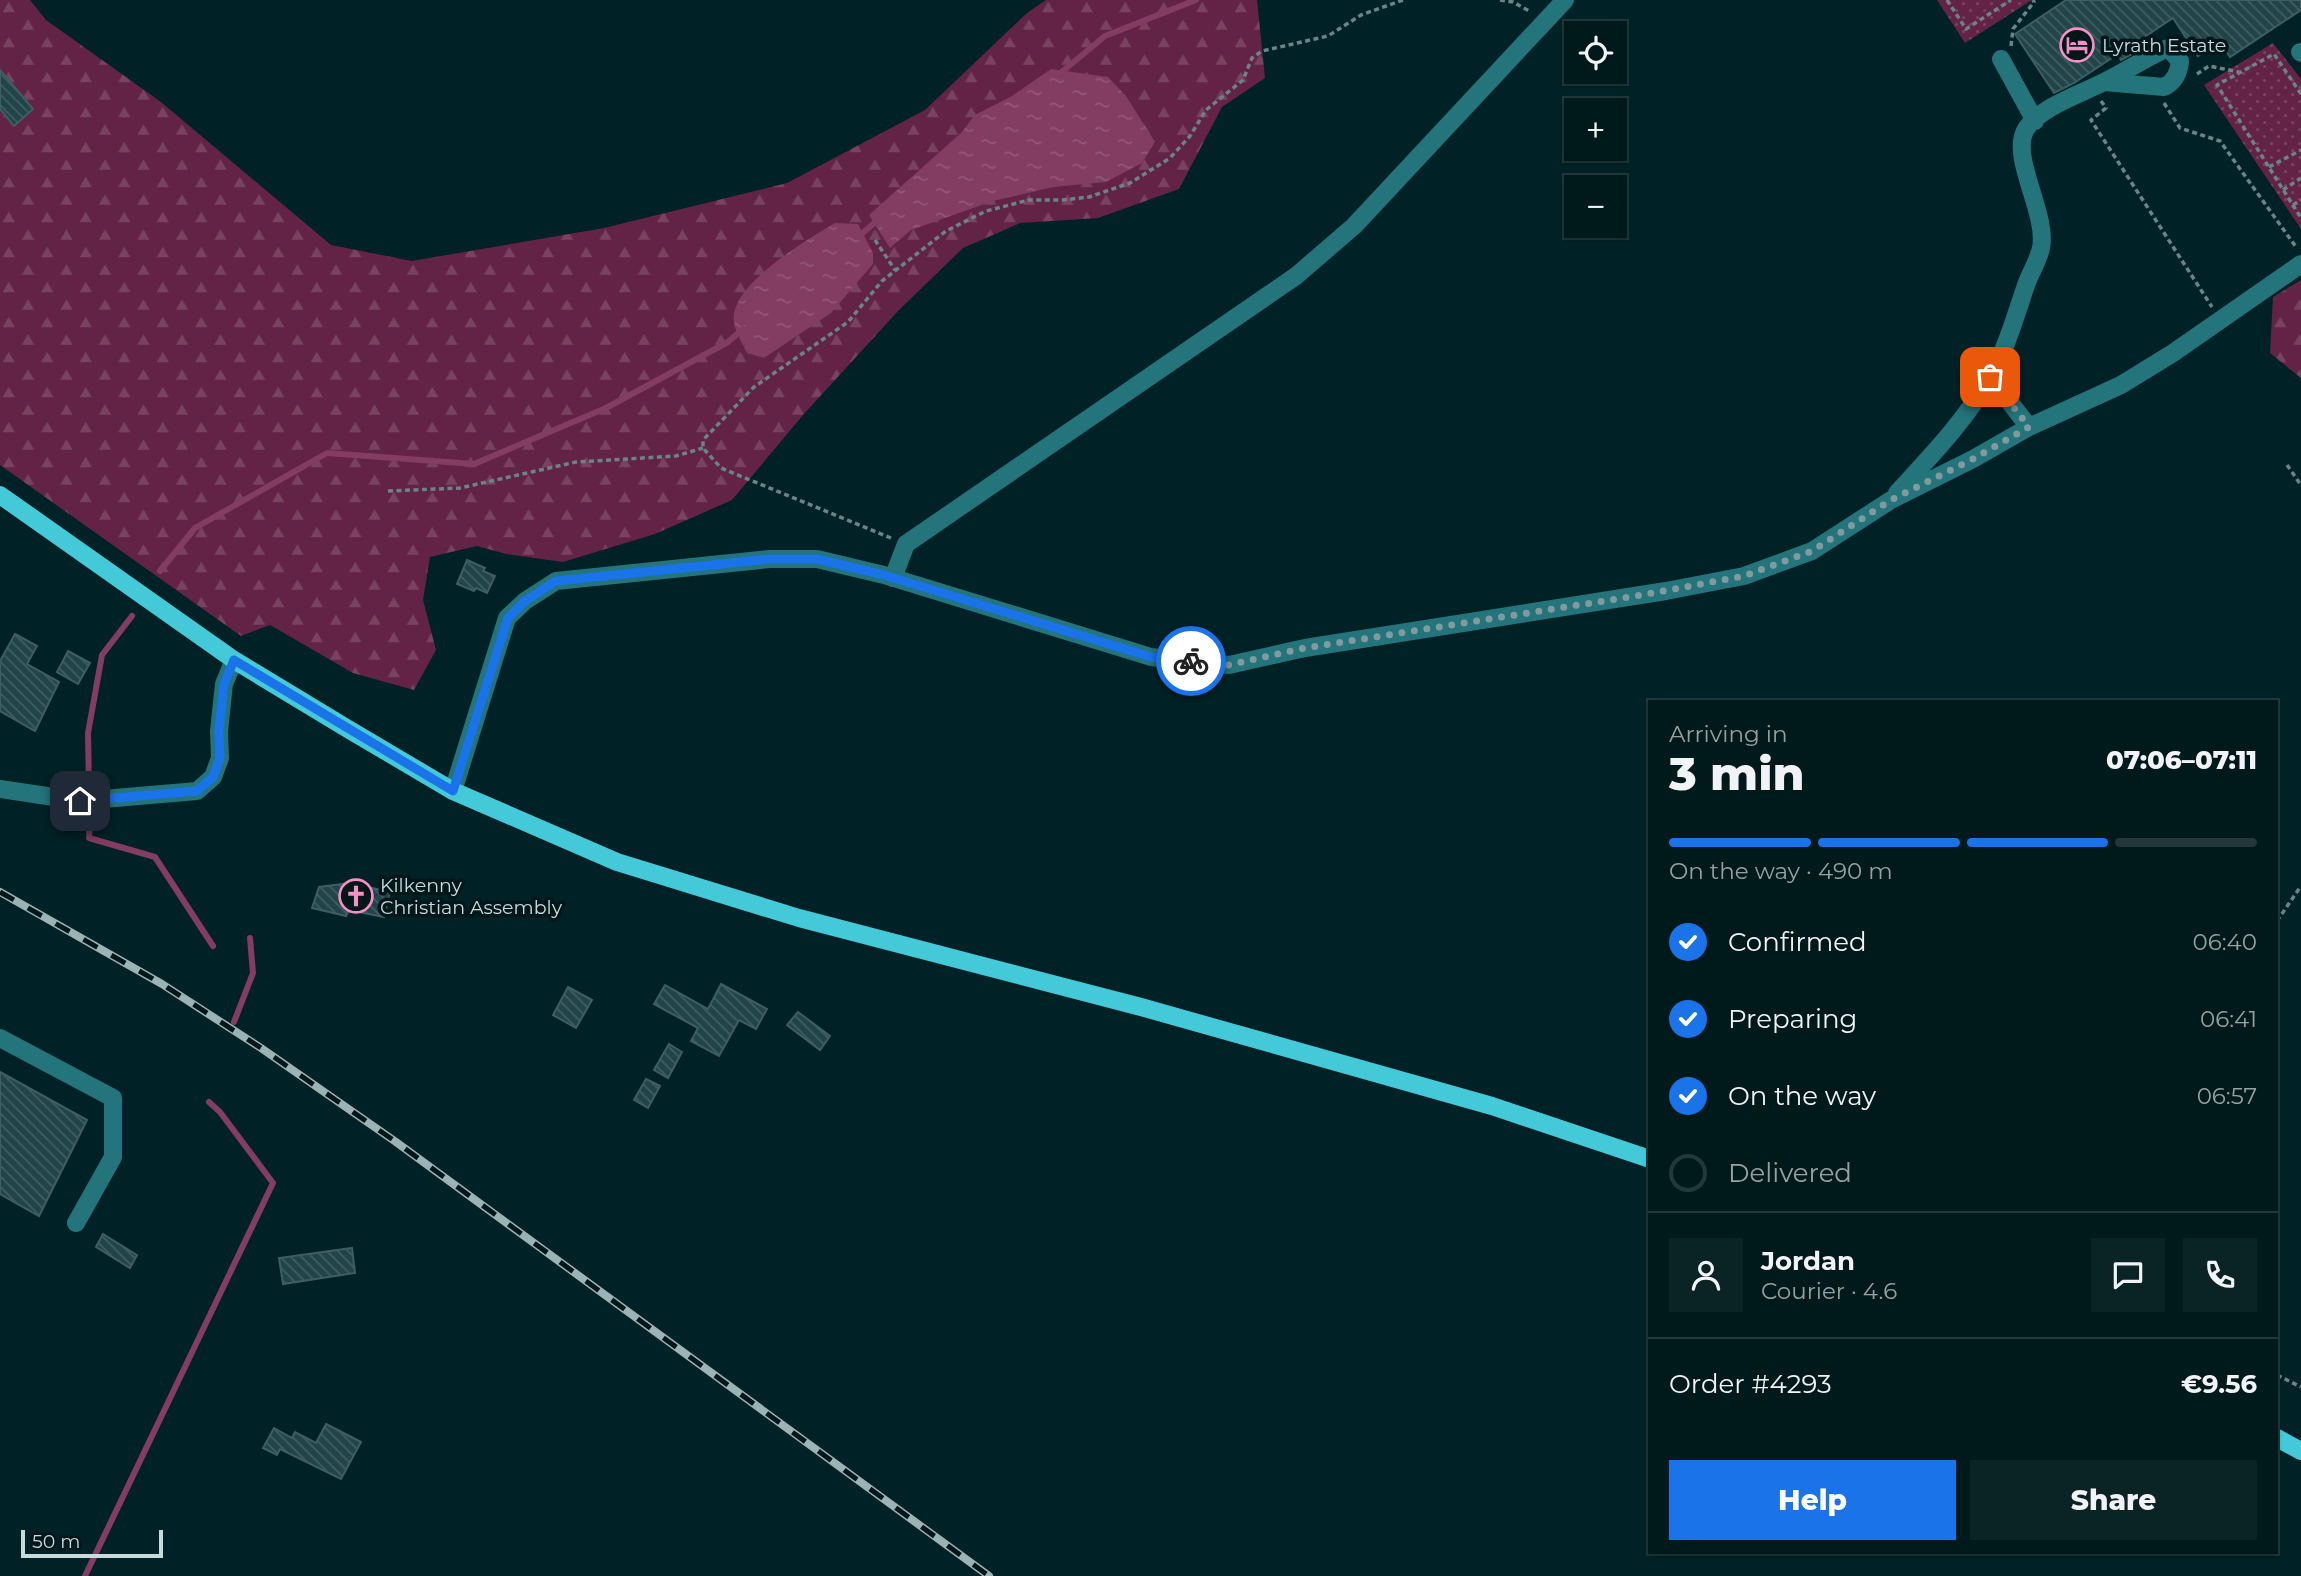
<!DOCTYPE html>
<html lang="en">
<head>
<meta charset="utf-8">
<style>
  :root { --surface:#001a1c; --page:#0a2325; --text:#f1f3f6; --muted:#95a1a3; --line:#22383b; --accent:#1a73e8 }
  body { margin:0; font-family:Montserrat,sans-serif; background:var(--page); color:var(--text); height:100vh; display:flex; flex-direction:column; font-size:26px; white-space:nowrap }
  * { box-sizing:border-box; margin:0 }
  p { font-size:23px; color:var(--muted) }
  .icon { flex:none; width:38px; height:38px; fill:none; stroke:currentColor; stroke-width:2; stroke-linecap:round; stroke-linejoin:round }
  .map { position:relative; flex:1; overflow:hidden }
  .details { position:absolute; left:1648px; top:700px; width:630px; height:854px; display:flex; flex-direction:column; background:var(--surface); border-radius:0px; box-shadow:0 2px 5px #0004,0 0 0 2px var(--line) }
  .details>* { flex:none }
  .controls { position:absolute; left:1564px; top:21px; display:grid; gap:14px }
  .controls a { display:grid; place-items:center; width:63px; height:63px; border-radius:0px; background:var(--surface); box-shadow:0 2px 5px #0004,0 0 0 2px var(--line); font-size:35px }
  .scale { position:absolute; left:21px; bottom:18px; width:142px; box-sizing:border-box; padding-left:7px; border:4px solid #c7dbdd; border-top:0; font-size:19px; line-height:24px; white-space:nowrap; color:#c7dbdd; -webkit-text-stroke:5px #00171a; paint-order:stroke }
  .pin { position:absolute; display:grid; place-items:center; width:60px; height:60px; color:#fff; margin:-30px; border-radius:14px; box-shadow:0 4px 10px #0006 }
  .courier { position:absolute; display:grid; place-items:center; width:70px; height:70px; margin:-35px; border:5px solid #1a73e8; border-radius:50%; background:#fff; color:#222; box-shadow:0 2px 9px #0007 }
  .headline em { font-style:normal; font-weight:800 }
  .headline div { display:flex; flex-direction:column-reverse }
  .headline { display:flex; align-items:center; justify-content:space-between; height:119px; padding:0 21px }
  h1 { font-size:46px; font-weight:800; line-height:52px }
  .bar { display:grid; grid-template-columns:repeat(4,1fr); gap:10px 7px; align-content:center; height:84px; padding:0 21px }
  .bar i { height:9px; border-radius:5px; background:var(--line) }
  .bar .on { background:var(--accent) }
  .bar p { grid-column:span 4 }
  .line { display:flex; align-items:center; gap:18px; padding:0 21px; border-top:2px solid var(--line) }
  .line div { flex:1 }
  .round { display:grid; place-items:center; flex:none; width:74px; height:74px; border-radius:0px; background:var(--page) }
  ol { padding:0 21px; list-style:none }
  li { display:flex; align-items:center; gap:21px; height:77px }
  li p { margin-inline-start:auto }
  li .icon { padding:7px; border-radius:50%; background:var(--accent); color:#fff; stroke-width:4 }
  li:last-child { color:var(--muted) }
  li i { width:38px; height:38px; border:4px solid var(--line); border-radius:50% }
  .button { display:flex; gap:14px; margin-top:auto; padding:14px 21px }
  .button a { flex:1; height:80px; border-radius:0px; background:var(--accent); color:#fff; font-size:28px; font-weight:800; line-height:80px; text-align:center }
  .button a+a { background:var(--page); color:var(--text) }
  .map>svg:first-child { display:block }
</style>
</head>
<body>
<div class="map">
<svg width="2301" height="1576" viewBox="0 0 2301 1576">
  <defs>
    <pattern id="grass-dots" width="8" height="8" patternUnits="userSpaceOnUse" patternTransform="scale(1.75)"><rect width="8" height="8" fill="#632346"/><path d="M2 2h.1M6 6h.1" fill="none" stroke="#784260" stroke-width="1.8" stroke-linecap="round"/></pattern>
    <pattern id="forest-firs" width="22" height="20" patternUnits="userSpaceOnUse" patternTransform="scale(1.75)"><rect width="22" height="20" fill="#632346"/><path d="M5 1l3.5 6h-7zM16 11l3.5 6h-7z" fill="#784260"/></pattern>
    <pattern id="water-ripples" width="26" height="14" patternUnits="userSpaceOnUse" patternTransform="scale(1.75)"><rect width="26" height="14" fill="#833c62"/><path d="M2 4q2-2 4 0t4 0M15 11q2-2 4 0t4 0" fill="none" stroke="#935878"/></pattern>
    <pattern id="building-back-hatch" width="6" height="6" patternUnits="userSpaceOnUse" patternTransform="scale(1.75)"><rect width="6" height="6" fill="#214449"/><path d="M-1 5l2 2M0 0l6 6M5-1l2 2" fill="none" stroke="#405e63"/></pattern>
  </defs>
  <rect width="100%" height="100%" fill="#002226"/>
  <path fill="url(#grass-dots)" d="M1937,0h95l-67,43z
    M2273,43l28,36v150l-97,-144z"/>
  <path fill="url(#forest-firs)" d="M0,0h30l16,20 115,82 170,143 81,16 192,-33 183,-45 138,-73 102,-97 19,-13h211l8,78 -43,29 -43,82 -81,29 -78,5 -57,25 -65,63 -95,104 -71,85 -77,34 -92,28 -57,-8 -29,-8 -47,11 -7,43 13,50 -22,40 -61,-17 -83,-48 -29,11 -241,-171z
    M2301,280v98l-31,-25 3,-56z"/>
  <path fill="url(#water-ripples)" d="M1051,69l57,8 18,19 29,46 -13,21 -36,19 -53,5 -60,14 -82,29 -21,18 -21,-33 92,-82 14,-18 37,-19z
    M835,223l23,1 15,29v11l-42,49 -67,45 -17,-5c-4,-9 -12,-21 -13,-31 -6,-36 74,-83 101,-99z"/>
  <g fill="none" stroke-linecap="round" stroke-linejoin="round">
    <path stroke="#833c62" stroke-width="6" d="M1057,76l48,-40 91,-36
      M858,237l21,-18
      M160,571l35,-43 132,-75 147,11 132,-56 122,-66 15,-13
      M89,788l-1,-55 14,-78 30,-39
      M90,816l-1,22 66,19 58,89
      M234,1022l19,-49 -3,-35
      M85,1576l188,-393 -53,-71 -11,-10"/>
  </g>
  <path fill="url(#building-back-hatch)" stroke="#3b5f63" stroke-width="2" d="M2066,0h235v10l-71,47 -10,-16 -22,15 -25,-38 -36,24 4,7 -20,11 -3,-6 -44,29 -20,10 -39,-59z
    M0,70l33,39 -19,17 -14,-17z
    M467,560l18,8 -2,3 12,5 -8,17 -11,-5 -2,3 -17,-7z
    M15,634l22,12 -10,18 32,18 -24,49 -35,-20v-50z
    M68,651l22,12 -12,21 -21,-12z
    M350,883l40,9 -6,25 -35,-7 -3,6 -34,-8 7,-21z
    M721,984l46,25 -11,20 -17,-9 -20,36 -28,-15 7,-13 -44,-24 11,-19 43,24z
    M568,987l24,13 -16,28 -23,-13z
    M798,1012l32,24 -10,14 -33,-25z
    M669,1044l13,8 -14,26 -14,-8z
    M0,1072l87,48 -48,96 -39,-22z
    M646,1079l14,7 -12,22 -14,-8z
    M103,1234l34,21 -7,13 -34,-21z
    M352,1248l3,25 -72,11 -4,-26z
    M326,1424l35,18 -20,37 -61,-30 -3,6 -14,-7 11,-20 18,10 3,-6 21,11z"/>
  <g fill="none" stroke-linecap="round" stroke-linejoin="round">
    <path stroke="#6a8487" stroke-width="3.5" stroke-dasharray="5 3.5" stroke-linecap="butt" d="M1500,0l13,2 18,10
      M1947,0l19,29 45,-29
      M2011,46l2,-17 21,-27 -1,-2
      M2197,74l12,-8 30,6
      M2301,94l-27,-40 -57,31 84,133
      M2101,101l5,7 -15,12 121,187
      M2164,103l16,25 40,13 76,106
      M2269,167l32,-17
      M2283,190l18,-12
      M2293,205l8,-5
      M875,240l20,30
      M2287,465l14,20
      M388,491l72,-3 116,-26 100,-6 27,-8
      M891,538l-170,-70 -18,-20v-8l51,-53 94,-65 34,-41 64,-50 40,-20 43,-11h34l26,-3 41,-14 40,-25 20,-22 16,-26 37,-30 9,-22 10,-7 66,-15 33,-21 42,-15
      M2277,921l24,-35
      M2277,1375l24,12"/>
    <path stroke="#24747c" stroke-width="18" d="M2300,52l1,1
      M2001,59l34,62
      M1990,377l39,50
      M1897,493c33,-36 69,-73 93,-116 16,-28 25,-59 35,-89 4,-13 13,-26 16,-40 7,-35 -32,-92 -15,-119 13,-21 54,-35 76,-46 23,-11 43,-25 66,-35l12,13c-1,11 -5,21 -16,26l-60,-5
      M893,578l13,-34 390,-268 58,-50 211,-226
      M0,789l80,12 117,-10 16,-14 7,-19 -1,-27 5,-47 10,-24
      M453,791l54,-173 18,-17 31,-20 214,-22h47l67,16 267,82 78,8 76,-17 361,-57 78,-15 68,-25 79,-51 82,-41 56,-32 92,-42 52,-32 128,-89
      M0,1038l113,60v59l-37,66"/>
    <path stroke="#43c9d8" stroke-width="18" d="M0,495l234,165 114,69 105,62 164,71 182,56 342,89 351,99 158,53
      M2277,1438l24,13"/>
    <defs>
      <path id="rail" d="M0,892l162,92 99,64 135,94 593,434"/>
    </defs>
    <use href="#rail" stroke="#9bb3b5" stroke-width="8"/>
    <use href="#rail" stroke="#00171a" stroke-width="5" stroke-dasharray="16" stroke-linecap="butt"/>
  </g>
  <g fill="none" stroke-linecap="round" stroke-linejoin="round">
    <path stroke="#819a9d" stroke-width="7" stroke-dasharray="0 12.6" d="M1191,661l38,4 76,-17 337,-53 102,-19 68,-25 79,-51 82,-41 56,-32 -39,-50"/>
    <path stroke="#1a73e8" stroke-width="9" d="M80,801l117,-10 16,-14 7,-19 -1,-27 5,-47 10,-24 219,131 55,-173 17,-17 31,-20 214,-22h47l67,16 267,82 40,4"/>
  </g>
  <defs>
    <symbol id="hotel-ring" viewBox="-11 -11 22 22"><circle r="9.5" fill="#00171a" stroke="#fa8fc6" stroke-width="1.5"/><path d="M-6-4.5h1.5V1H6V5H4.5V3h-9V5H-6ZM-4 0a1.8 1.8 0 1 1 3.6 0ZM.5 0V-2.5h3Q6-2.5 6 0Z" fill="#fa8fc6"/></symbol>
    <symbol id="church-ring" viewBox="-11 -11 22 22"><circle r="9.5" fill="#00171a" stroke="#fa8fc6" stroke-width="1.5"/><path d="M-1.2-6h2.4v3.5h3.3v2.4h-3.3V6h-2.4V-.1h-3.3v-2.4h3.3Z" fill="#fa8fc6"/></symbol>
  </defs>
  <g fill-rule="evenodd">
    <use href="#hotel-ring" x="2058" y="26" width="38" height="38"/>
    <use href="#church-ring" x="337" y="877" width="38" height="38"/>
  </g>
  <g text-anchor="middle" stroke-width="7" stroke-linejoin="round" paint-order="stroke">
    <g font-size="19" fill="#c7dbdd" stroke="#00171a" text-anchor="start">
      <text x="2102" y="52">Lyrath Estate</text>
      <text x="380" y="892">Kilkenny<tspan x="380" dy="22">Christian Assembly</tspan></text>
    </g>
  </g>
</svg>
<div class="controls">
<a><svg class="icon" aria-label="locate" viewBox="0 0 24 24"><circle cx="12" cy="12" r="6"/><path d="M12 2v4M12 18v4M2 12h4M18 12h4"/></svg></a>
<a>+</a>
<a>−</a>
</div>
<div class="scale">50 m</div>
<div class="pin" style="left:1990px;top:377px;background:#ea580c"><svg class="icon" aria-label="bag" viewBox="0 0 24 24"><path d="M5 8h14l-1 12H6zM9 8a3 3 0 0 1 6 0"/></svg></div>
<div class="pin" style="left:80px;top:801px;background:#1f2937"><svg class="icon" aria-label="home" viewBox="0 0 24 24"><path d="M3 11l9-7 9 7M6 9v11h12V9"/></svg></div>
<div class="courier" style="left:1191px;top:661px"><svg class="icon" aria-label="bike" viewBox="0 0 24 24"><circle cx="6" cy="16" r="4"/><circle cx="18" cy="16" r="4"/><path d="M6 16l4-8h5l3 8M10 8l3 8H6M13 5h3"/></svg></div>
<section class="details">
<div class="headline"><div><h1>3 min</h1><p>Arriving in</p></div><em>07:06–07:11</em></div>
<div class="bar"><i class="on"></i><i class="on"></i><i class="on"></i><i></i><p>On the way · 490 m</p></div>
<ol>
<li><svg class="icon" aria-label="check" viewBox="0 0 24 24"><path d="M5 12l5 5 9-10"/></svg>Confirmed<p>06:40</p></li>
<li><svg class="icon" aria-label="check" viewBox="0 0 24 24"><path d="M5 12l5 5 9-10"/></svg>Preparing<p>06:41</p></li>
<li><svg class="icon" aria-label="check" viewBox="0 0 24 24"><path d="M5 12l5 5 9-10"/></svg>On the way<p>06:57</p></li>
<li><i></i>Delivered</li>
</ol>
<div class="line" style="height:126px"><a class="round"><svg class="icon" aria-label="person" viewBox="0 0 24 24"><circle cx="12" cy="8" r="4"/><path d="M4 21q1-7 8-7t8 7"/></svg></a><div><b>Jordan</b><p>Courier · 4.6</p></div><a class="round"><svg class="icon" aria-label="chat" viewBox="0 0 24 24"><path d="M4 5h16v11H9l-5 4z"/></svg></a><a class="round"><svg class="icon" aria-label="phone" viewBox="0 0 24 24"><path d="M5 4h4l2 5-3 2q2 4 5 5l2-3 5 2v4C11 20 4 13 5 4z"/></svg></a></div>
<div class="line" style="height:91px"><div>Order #4293</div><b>€9.56</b></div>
<div class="button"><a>Help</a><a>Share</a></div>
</section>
</div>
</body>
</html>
